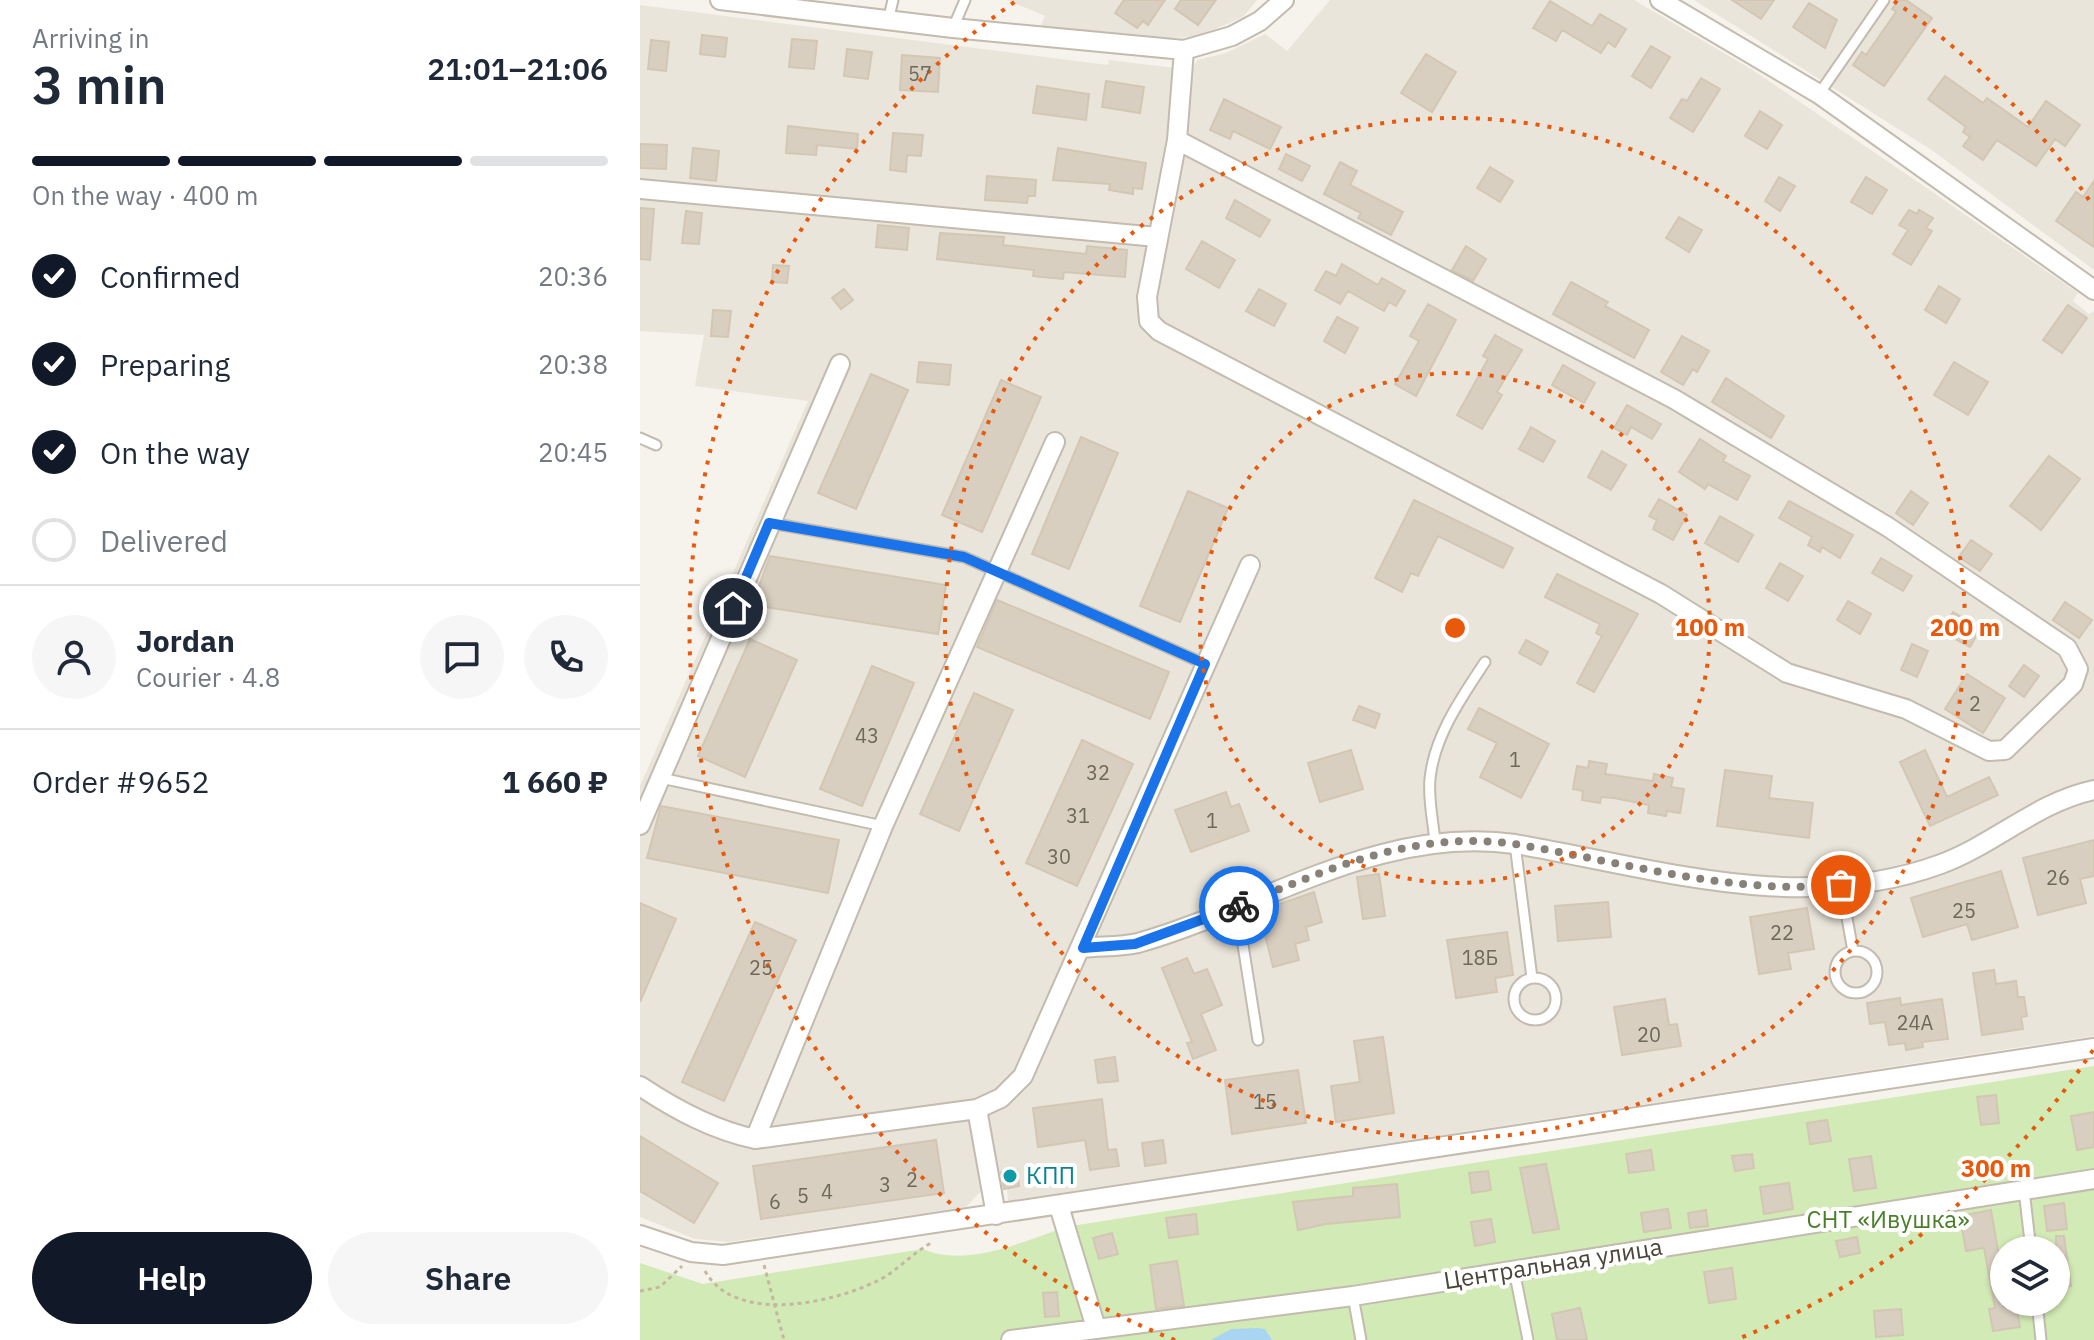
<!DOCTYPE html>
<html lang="en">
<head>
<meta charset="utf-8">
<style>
  :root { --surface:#fff; --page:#f6f6f7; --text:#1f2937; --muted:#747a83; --line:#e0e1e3; --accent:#111827 }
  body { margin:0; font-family:"IBM Plex Sans",sans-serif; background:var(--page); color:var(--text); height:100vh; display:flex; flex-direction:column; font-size:30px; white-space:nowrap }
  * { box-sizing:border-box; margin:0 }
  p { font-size:26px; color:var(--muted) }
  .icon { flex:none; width:44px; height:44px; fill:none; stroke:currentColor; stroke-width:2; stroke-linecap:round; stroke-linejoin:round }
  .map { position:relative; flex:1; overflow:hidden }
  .panel { display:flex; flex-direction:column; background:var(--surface); width:640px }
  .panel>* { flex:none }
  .buttons { position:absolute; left:1350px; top:1236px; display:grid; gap:16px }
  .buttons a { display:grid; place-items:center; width:80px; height:80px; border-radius:50%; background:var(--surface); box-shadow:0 2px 6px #0004; font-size:40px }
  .pin { position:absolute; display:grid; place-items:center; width:68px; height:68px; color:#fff; margin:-34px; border:4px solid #fff; border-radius:50%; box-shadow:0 2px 8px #0007 }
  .courier { position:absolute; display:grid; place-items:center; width:80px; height:80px; margin:-40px; border:6px solid #1a73e8; border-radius:50%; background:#fff; color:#222; box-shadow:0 2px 10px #0007 }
  .headline em { font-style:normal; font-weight:600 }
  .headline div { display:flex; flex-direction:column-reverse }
  .headline { display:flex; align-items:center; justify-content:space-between; height:136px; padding:0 32px }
  h1 { font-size:52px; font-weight:600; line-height:60px }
  .bar { display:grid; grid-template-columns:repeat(4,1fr); gap:12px 8px; align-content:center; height:96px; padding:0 32px }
  .bar i { height:10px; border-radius:6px; background:var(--line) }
  .bar .current { background:var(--accent) }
  .bar p { grid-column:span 4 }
  .line { display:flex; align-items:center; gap:20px; padding:0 32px; border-top:2px solid var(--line) }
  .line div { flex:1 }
  .round { display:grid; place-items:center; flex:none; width:84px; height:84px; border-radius:42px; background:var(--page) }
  ol { padding:0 32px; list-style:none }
  li { display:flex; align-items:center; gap:24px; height:88px }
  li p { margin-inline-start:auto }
  li .icon { padding:8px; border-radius:50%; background:var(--accent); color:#fff; stroke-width:4 }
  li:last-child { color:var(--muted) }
  li i { width:44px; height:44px; border:4px solid var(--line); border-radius:50% }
  .action { display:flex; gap:16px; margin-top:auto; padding:16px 32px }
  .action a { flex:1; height:92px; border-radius:48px; background:var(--accent); color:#fff; font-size:32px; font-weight:600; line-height:92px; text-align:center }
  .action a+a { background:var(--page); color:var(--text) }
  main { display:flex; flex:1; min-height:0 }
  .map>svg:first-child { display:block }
</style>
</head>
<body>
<main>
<section class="panel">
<div class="headline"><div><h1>3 min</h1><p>Arriving in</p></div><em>21:01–21:06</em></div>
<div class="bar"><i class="current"></i><i class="current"></i><i class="current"></i><i></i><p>On the way · 400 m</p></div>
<ol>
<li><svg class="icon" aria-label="check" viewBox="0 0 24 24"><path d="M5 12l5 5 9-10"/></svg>Confirmed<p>20:36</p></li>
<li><svg class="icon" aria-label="check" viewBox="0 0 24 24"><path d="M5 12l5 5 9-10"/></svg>Preparing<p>20:38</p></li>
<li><svg class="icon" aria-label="check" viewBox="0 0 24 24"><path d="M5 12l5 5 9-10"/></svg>On the way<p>20:45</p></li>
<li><i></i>Delivered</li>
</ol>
<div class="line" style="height:144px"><a class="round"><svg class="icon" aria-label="person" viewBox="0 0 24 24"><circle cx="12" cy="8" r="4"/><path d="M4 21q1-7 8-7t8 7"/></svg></a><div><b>Jordan</b><p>Courier · 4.8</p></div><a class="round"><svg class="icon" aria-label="chat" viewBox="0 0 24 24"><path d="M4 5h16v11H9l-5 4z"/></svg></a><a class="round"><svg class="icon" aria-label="phone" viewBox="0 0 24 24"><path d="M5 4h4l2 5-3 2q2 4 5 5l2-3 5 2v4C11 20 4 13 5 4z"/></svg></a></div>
<div class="line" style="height:104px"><div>Order #9652</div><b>1 660 ₽</b></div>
<div class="action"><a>Help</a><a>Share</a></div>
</section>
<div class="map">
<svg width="1454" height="1340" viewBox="0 0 1454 1340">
  <rect width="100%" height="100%" fill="#f6f3ec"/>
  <path fill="#eae5da" d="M367,0h250l-14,17 -46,20 -40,1 -117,-11 5,-11z
    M690,0h304l117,69 170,115 157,109 -5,8 16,13 5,-3v725l-1086,165 -1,-12h-6l-22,4 -13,14 -237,35 -34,-3 -55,-22v-431l168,-385 -113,-15 9,-51 -64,-4v-326l468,60 1,-5 75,9h9l4,-9 29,-7 39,-19 22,17z
    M1054,0h400v270l-161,-119z"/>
  <path fill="#d2eab5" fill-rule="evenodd" d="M1454,1066v274h-1454v-77l63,21 220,-35c43,19 100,-7 142,-22zM1364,1250h52v52h-52z"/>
  <path fill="#a9d4f2" d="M618,1328l7,1 7,11h-61l20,-11z"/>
  <path fill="#d8cfc1" stroke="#d3c7b4" stroke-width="2" d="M484,0h41l-17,25 -5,-4 -6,7 -22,-15z
    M541,0h35l-18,25 -23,-16z
    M1092,0h42l-13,19z
    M1258,0h8l26,18 -48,68 -31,-21 9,-13 4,3 30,-43 -4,-3z
    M910,1l42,25 8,-12 26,15 -11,18 -7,-5 -7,11 -39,-23 -6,11 -23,-13z
    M1169,3l28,17 -12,28 -32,-21z
    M62,35l25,3 -2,19 -25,-3z
    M152,39l25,2 -3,28 -25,-2z
    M11,40l18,2 -3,29 -18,-2z
    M1011,46l19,11 -19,31 -19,-12z
    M207,49l25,3 -4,27 -24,-3z
    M786,54l30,18 -24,40 -31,-19z
    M262,55l38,3 -2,34 -38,-2z
    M1305,76l38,27 4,-5 41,29 18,-26 34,24 -15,21 -10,-7 -19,27 -39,-26 -14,20 -20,-14 7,-9 -7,-5 3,-5 -38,-28z
    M1061,78l19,11 -27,43 -23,-14 12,-19 5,2z
    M466,81l38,6 -4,26 -38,-6z
    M397,86l52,8 -3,26 -53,-7z
    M584,99l57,28 -11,22 -37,-18 -3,8 -20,-9z
    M1120,111l22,14 -15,24 -22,-13z
    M148,126l70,8 -1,15 -40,-4 -1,10 -30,-2z
    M253,133l30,2 -2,21 -14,-1 -1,17 -16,-2z
    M0,144l27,1 -1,24 -26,-1z
    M53,148l26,3 -3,30 -26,-3z
    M418,148l88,15 -4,26 -9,-1v6l-24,-4 1,-6 -57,-4z
    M646,154l24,12 -8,15 -23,-12z
    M700,162l17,9 -7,14 53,27 -12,23 -33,-17 3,-5 -37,-19z
    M850,167l23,14 -13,21 -23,-14z
    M347,176l49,4 -1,16h-7l-1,7 -42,-3z
    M1139,177l16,9 -15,25 -15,-10z
    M1226,177l21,13 -15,24 -21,-12z
    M1454,181v66l-38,-26 20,-29 7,5z
    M595,200l35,20 -10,17 -34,-19z
    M0,208l14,1 -4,51 -10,-1z
    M1269,210l8,4 2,-4 14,8 -7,10 6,3 -21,34 -18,-11 15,-24 -9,-5z
    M46,211l16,2 -3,31 -17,-1z
    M1039,217l23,13 -13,22 -23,-14z
    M238,225l31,3 -2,22 -31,-3z
    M300,233l64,4 -1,8 83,9 1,-8 40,4 -2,27 -61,-5 -1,7 -30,-3 1,-6 -97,-11z
    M562,241l33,19 -16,28 -33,-19z
    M826,246l20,13 -13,22 -21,-11z
    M702,264l36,21 4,-7 23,13 -9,15 -7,-4 -5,9 -36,-20 -8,13 -25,-14 11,-19 10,5z
    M133,265l16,1 -2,17 -15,-1z
    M931,282l37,20 -3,4 44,24 -15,28 -81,-44z
    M1299,286l21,13 -14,24 -21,-13z
    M204,289l9,11 -12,9 -9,-11z
    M619,289l27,15 -12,22 -28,-15z
    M788,304l28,16 -40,76 -21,-12 24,-43 -9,-5z
    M1428,305l19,13 -25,35 -19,-13z
    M73,310l18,1 -3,26 -17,-1z
    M697,317l21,11 -13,25 -21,-12z
    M855,335l27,15 -25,42 5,3 -20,34 -25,-14 31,-56 -5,-3z
    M1042,336l27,15 -12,21 -4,-3 -10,16 -22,-13z
    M279,362l32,3 -2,20 -32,-3z
    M1314,362l34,20 -20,33 -34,-20z
    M923,365l32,18 -11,20 -32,-18z
    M231,374l37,16 -52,119 -38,-16z
    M1086,378l58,38 -13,22 -59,-36z
    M361,380l40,17 -59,135 -40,-17z
    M987,405l34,19 -9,15 -21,-12 -4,8 -13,-7z
    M891,427l24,14 -12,21 -24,-13z
    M441,437l37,16 -49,116 -37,-15z
    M1060,439l26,17 -3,5 27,15 -13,24 -29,-16 -3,5 -26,-17z
    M962,451l24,14 -15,25 -23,-13z
    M1409,456l31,23 -39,51 -31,-24z
    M548,491l40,17 -48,114 -40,-16z
    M1271,491l17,12 -15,22 -17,-12z
    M1019,499l28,16 -14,25 -20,-11 4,-9 -8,-4z
    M774,500l99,48 -10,20 -65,-32 -20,40 -7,-3 -9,19 -27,-14z
    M1149,501l64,34 -13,23 -18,-11 -2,5 -12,-7 4,-8 -33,-19z
    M1080,516l33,19 -15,27 -33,-19z
    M1331,540l21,14 -12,17 -21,-14z
    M130,556l176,29 -8,49 -186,-29z
    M1241,558l31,18 -9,15 -31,-18z
    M1140,563l23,13 -15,25 -22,-13z
    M917,574l81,40 -44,78 -17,-9 25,-47 -6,-3 4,-9 -55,-27z
    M357,600l172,72 -19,47 -173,-72z
    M1208,601l23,13 -11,20 -23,-14z
    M1425,602l27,18 -13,18 -26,-18z
    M1313,612l28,16 -11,19 -28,-15z
    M110,639l47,21 -52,117 -47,-21z
    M886,640l22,12 -7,13 -22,-12z
    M1272,644l16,7 -11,26 -16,-7z
    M1384,665l15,11 -15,21 -15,-11z
    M232,666l42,17 -52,123 -42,-17z
    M1327,674l38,24 -22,35 -38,-24z
    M334,693l39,17 -54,121 -39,-17z
    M719,706l21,8 -5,14 -22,-8z
    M839,708l70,36 -28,54 -41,-21 17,-34 -29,-14z
    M442,740l51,24 -56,122 -51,-23z
    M711,750l12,39 -43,13 -12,-39z
    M1285,750l22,47 42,-20 9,18 -68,31 -30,-64z
    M949,761l18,3 -2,10 48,7 1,-7 19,4 -2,9 13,2 -4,24 -13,-2 -1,5 -18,-3 1,-8 -35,-7 -13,-1 -1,6 -18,-3 1,-9 -10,-2 4,-23 11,2z
    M1085,770l47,6 -3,22 44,5 -4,35 -92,-12z
    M586,792l5,15 8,-3 10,27 -58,21 -16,-42z
    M21,806l178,34 -11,53 -181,-35z
    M1454,840v36l-14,3 6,24 -48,12 -15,-57z
    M1361,871l17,56 -46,13 -5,-16 -44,13 -12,-39z
    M739,874l6,42 -22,3 -6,-42z
    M674,892l8,30 -16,5 3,13 -14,4 4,16 -26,7 -14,-56z
    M968,902l3,35 -53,4 -3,-35z
    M0,903l36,16 -36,83z
    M1167,908l7,41 -26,4 3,16 -32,5 -9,-57z
    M115,922l41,18 -72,161 -42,-19z
    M867,932l6,43 -18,3 2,14 -41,6 -9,-58z
    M547,958l7,16 13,-5 15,36 -21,9 15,36 -23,9 -6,-16 5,-1 -30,-74z
    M1354,970l2,14 20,-3 2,16h6l3,19 -6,1 2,12 -41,6 -9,-62z
    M1260,998l1,7 41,-6 6,40 -26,3 1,5 -17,3 -1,-7 -16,2 -4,-23 -15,2 -3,-21z
    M1025,999l4,26 8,-1 4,22 -59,9 -8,-48z
    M743,1037l11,76 -58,9 -5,-36 29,-4 -6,-41z
    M475,1057l3,24 -20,2 -3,-23z
    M658,1070l8,53 -74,11 -7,-54z
    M1356,1095l3,28 -18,2 -4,-28z
    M462,1099l6,51 8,-1 3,17 -29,4 -5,-30 -47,7 -5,-39z
    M1454,1112v35l-17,3 -6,-34z
    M1187,1120l4,21 -21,3 -3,-21z
    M0,1136l78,47 -24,40 -54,-32z
    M296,1140l8,53 -183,26 -8,-53z
    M523,1140l3,23 -21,3 -3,-23z
    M1011,1150l3,20 -25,3 -3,-19z
    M1112,1154l2,14 -19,3 -3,-15z
    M1231,1156l5,32 -22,3 -5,-32z
    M906,1164l13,65 -26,4 -13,-65z
    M377,1170l2,16 -15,3 -3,-17z
    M848,1171l3,19 -19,3 -3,-20z
    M1149,1183l4,26 -29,5 -4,-27z
    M757,1184l3,33 -74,7 -28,6 -5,-28 60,-6v-8z
    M1424,1203l3,26 -20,2 -3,-25z
    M1028,1209l3,19 -27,4 -3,-19z
    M1066,1210l2,16 -18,2 -2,-15z
    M1351,1210l10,58 3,-1v39l12,-2 4,23 -27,4 -4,-22 6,-1 -11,-60 -18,3 -6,-35z
    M556,1214l2,20 -29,4 -3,-20z
    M851,1219l4,23 -20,4 -4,-24z
    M472,1233l6,21 -19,5 -6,-21z
    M1416,1236h8l7,50 -15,2z
    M1217,1237l3,16 -20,4 -4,-16z
    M537,1261l7,45 -28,3 -6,-44z
    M1092,1268l4,31 -27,4 -5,-31z
    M417,1292l2,24 -14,1 -2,-24z
    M940,1308l7,32h-30l-5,-26z
    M1261,1309l2,26 -27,2 -2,-26z"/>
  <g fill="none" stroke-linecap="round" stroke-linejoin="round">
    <defs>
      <path id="service" d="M248,21l5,-21
        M313,28l12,-28
        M1179,94l65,-94
        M0,438l16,7
        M130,523l194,34 241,107
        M21,778l222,48
        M795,841c-2,-20 -7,-42 -5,-62 4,-43 32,-82 55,-117
        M875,844l17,134
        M1201,885l12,66
        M597,907l21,133
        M1195 972a21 21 0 1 1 42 0a21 21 0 1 1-42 0Z
        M874 999a21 21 0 1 1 42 0a21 21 0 1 1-42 0Z
        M1384,1190l7,60
        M874,1270l14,70
        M713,1296l8,44
        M1397,1302l4,38"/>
      <path id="minor" d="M80,0l233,28 231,22 48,-14 28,-15 24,-21
        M1020,0l159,94 275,196
        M537,140l497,259 214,128 179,121 11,21 -5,15 -68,66 -16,1 -83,-42 -119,-36 -126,-79 -502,-263 -10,-10 -2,-24 30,-157 7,-90
        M0,189l517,48
        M0,825l200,-461
        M443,948c18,-2 38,-1 55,-5 126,-36 241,-118 377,-99 141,24 285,72 426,20 54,-20 96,-62 153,-74
        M0,1086c36,24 73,44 115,53l222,-30
        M115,1139l128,-313 172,-384
        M419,1206l37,122
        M356,1215l-19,-106 24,-11 22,-22 227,-511
        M0,1235l51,17 32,3 1371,-207
        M371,1340l342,-44 741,-117"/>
    </defs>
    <use href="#service" stroke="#c2bbae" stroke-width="13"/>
    <use href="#minor" stroke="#c2bbae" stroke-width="22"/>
    <path stroke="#c4b79f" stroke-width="3" stroke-dasharray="4 4" stroke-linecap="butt" d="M124,1265l20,75
      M65,1271c30,54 128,32 172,10 21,-10 36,-29 56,-39
      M0,1291l20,-4 22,-21"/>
    <use href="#service" stroke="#fff" stroke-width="9"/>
    <use href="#minor" stroke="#fff" stroke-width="18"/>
  </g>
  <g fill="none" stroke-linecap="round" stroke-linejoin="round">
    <path stroke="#878178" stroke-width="8" stroke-dasharray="0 14.4" d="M599,906c91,-38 176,-76 276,-62 109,18 215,51 326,41"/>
    <path stroke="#1a73e8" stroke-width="10" d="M93,608l36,-85 195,34 241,107 -122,284 52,-4 104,-38"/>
  </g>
  <g fill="none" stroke="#e8590c" stroke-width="4" stroke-dasharray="4 8">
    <circle cx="815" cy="628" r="255"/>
    <circle cx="815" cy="628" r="510"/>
    <path d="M1453 1050A765 765 0 0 1 1095 1340M535 1340A765 765 0 0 1 376 1M1254 1A765 765 0 0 1 1453 206"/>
  </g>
  <circle fill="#0f9aa8" stroke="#fff" stroke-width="3" cx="370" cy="1176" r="8"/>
  <g text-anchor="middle" stroke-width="8" stroke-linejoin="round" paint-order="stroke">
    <g font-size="20" fill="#6e675b">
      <text x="280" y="81">57</text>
      <text x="1335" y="711">2</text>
      <text x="227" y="743">43</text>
      <text x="875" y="767">1</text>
      <text x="458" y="780">32</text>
      <text x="438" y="823">31</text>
      <text x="572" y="828">1</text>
      <text x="419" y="864">30</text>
      <text x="1418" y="885">26</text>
      <text x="1324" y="918">25</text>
      <text x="1142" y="940">22</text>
      <text x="840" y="965">18Б</text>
      <text x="121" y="975">25</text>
      <text x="1275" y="1030">24А</text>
      <text x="1009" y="1042">20</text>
      <text x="625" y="1109">15</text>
      <text x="272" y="1187">2</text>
      <text x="245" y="1192">3</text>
      <text x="187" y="1199">4</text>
      <text x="163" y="1203">5</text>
      <text x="135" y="1209">6</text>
    </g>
    <g font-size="24" fill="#0d838f" stroke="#fff" text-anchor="start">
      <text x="386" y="1184">КПП</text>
    </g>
    <g font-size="24" fill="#4a7f2a" stroke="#fff">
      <text x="1248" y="1228">СНТ «Ивушка»</text>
    </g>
    <g font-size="24" fill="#4b4439" stroke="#fff">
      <text transform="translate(913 1264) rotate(-9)" y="8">Центральная улица</text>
    </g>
  </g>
  <circle cx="815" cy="628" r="12" fill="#e8590c" stroke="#fff" stroke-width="4"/>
  <g font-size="24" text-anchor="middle" font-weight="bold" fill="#e8590c" stroke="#fff" stroke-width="8" stroke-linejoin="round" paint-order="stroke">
    <text x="1070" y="636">100 m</text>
    <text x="1325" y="636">200 m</text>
    <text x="1356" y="1177">300 m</text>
  </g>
</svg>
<div class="buttons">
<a><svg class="icon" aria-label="layers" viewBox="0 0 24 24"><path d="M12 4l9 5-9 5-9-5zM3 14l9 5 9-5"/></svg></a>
</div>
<div class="pin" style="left:1201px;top:885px;background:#ea580c"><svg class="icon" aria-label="bag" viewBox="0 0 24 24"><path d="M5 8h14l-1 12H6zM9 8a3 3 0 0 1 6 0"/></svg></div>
<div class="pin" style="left:93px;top:608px;background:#1f2937"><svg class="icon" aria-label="home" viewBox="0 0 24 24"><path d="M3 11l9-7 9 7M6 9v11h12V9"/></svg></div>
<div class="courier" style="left:599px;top:906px"><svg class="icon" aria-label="bike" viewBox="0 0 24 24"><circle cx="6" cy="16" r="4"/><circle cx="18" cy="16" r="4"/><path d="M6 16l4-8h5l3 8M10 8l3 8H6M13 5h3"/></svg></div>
</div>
</main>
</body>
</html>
